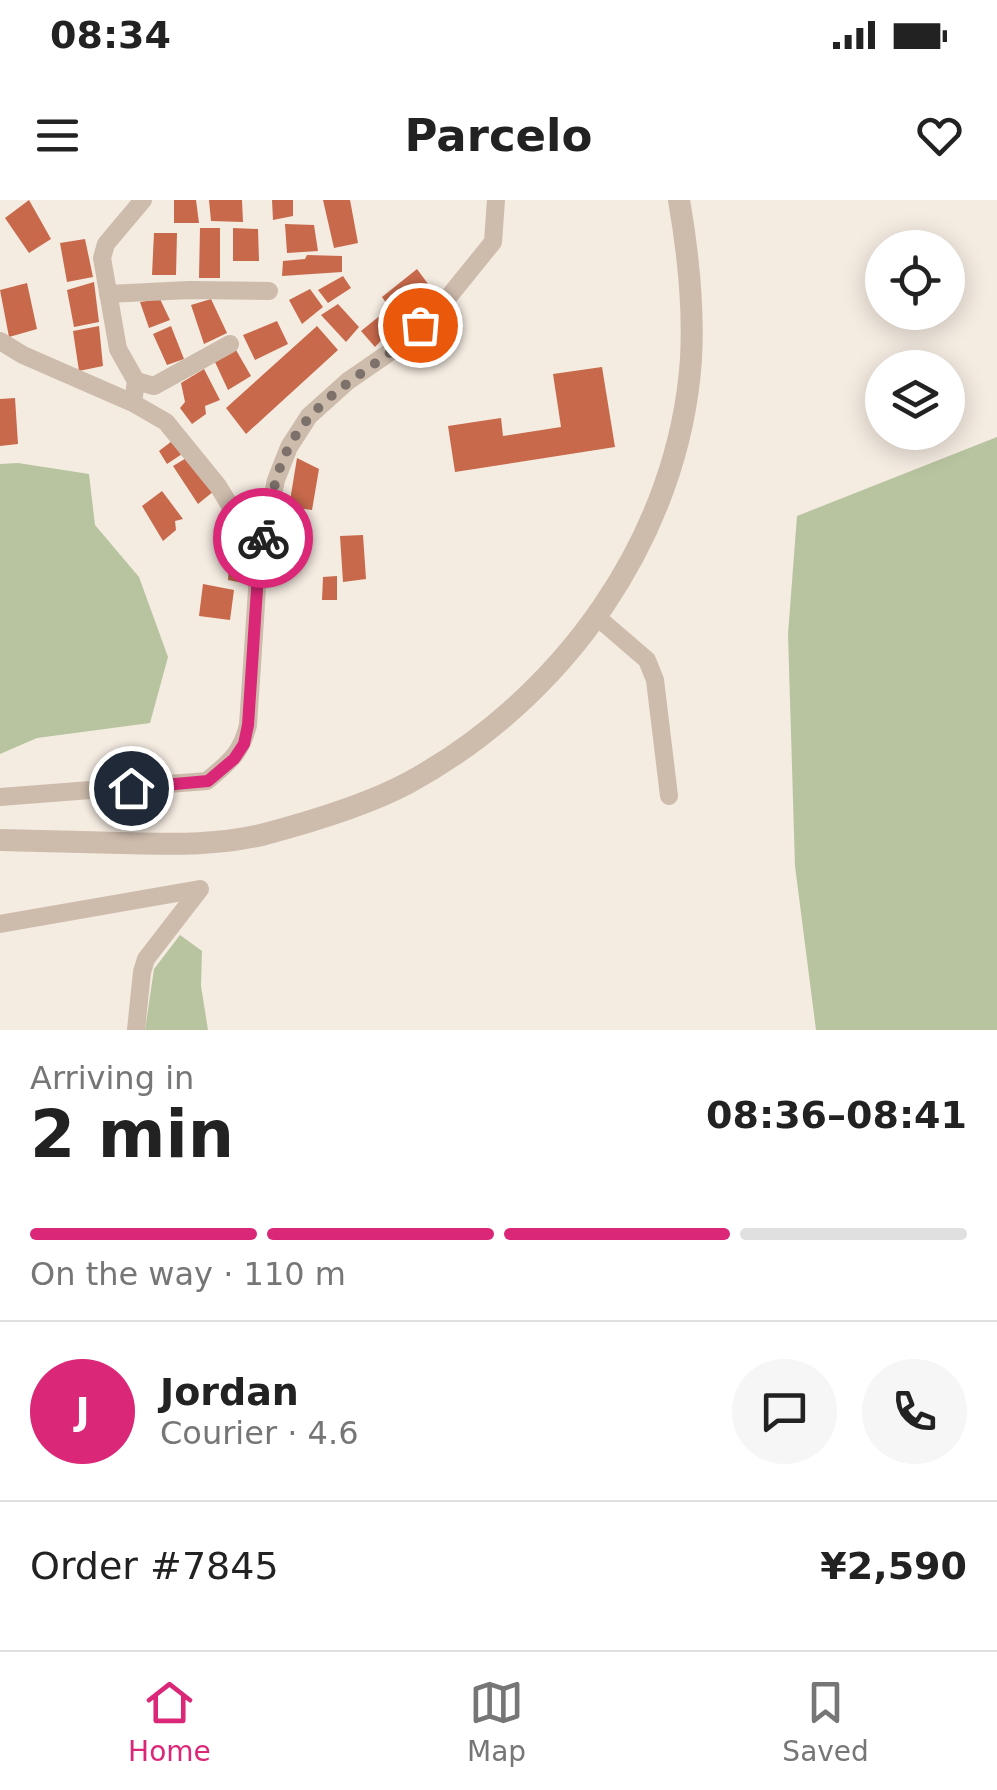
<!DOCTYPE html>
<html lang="en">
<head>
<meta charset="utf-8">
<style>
  :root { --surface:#fff; --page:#f6f6f6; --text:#222; --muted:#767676; --line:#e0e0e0; --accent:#db2777 }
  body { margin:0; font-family:"DejaVu Sans",sans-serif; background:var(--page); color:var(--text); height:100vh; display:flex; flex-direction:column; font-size:38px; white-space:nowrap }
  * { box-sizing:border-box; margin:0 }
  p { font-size:32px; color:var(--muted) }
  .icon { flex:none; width:55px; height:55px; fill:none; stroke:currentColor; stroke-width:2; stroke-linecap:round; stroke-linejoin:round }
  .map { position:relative; height:830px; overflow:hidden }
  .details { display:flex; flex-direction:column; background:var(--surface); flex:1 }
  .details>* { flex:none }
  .controls { position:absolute; left:865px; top:30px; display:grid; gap:20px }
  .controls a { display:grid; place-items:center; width:100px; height:100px; border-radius:50%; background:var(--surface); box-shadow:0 5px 25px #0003; font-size:50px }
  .pin { position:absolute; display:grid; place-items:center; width:85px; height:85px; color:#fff; margin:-42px; border:5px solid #fff; border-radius:50%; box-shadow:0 2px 10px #0007 }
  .courier { position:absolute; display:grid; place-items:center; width:100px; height:100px; margin:-50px; border:8px solid #db2777; border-radius:50%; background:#fff; color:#222; box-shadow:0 2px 12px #0007 }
  .summary em { font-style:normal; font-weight:800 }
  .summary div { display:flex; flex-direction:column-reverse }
  .summary { display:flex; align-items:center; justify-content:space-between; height:170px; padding:0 30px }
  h1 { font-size:65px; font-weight:800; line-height:75px }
  .bar { display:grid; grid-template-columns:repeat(4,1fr); gap:15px 10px; align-content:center; height:120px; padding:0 30px }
  .bar i { height:12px; border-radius:8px; background:var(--line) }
  .bar .on { background:var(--accent) }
  .bar p { grid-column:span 4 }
  .line { display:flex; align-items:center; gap:25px; padding:0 30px; border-top:2px solid var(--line) }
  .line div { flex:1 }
  .round { display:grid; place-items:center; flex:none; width:105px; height:105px; border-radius:52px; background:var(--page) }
  .status { display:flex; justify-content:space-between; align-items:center; height:70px; padding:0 50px; background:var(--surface); direction:ltr }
  .status svg { height:28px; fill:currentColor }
  header { display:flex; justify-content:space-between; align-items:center; height:130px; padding:0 30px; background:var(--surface); font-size:45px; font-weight:800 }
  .dock { display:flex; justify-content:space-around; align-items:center; height:140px; border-top:2px solid var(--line); background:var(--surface); font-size:28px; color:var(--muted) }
  .dock a { display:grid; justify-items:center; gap:5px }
  .dock .on { color:var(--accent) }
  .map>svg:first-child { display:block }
</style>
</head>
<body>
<div class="status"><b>08:34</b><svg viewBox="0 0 49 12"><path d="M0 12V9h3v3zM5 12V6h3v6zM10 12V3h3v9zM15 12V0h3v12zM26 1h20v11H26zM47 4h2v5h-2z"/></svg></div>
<header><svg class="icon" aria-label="menu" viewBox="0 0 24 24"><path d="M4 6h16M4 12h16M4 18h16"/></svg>Parcelo<svg class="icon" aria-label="heart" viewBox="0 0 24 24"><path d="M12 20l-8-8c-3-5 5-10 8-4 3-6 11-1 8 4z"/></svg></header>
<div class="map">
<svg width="997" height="830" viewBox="0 0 997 830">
  <rect width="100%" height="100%" fill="#f4ebe1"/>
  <path fill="#b8c4a0" d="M997,237v593h-181l-21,-164 -7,-232 9,-118z
    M18,263l71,11 6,51 44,52 29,80 -18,66 -113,15 -37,16v-290z
    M180,735l22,16 -1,35 7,44h-63l9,-61z"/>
  <path fill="#c8694b" d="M29,0l22,39 -22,14 -24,-35z
    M174,0h22l3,23h-25z
    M209,0h33l1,22 -32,-1z
    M272,0h21v16l-20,4z
    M323,0h27l8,43 -24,5z
    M285,24l29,1 4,26 -31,2z
    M200,28h20v50h-21z
    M233,28l25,1 1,32h-26z
    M154,33h23l-1,42h-24z
    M85,39l8,38 -26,5 -7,-39z
    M307,55l35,1v16l-60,4 1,-15 22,-2z
    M417,69l17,23 -36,28 -16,-23z
    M343,76l8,12 -23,15 -10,-13z
    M94,82l5,40 -25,5 -7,-37z
    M27,83l10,46 -28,8 -9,-47z
    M310,89l13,18 -21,17 -13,-24z
    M160,99l10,21 -21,8 -9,-26z
    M211,99l16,34 -23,11 -13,-39z
    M338,104l21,23 -13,15 -25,-27z
    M382,114l12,13 -19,20 -14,-16z
    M277,121l11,23 -33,16 -12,-25z
    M99,126l4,40 -24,5 -6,-40z
    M171,126l13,33 -17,6 -14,-31z
    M317,126l21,24 -92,84 -20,-26z
    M236,150l15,26 -23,14 -13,-28z
    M602,167l13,80 -160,25 -7,-46 53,-8 2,18 58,-9 -8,-53z
    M204,169l16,31 -15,6 1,8 -14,10 -12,-16 5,-6 -4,-19z
    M15,198l3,46 -18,2v-47z
    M172,241l10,13 -15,10 -8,-13z
    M188,257l26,34 -16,13 -25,-38z
    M297,258l22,11 -7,41 -23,-3z
    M162,291l21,28 -8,2 1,9 -13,11 -21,-35z
    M363,335l3,44 -23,3 -3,-46z
    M231,337l15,1 -2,14 7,3 -3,29 -20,-4z
    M337,376v24h-15l1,-23z
    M203,384l31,6 -4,30 -31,-4z"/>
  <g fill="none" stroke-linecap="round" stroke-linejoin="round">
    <path stroke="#cdbbac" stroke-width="18" d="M108,94l81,-4 80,1
      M0,141l23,14 110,48 33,19 52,64 30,49 11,23
      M136,181l18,5 76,-42
      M133,203l3,-22 -18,-32 -16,-91 4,-14 37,-44
      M597,417l50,43 8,20 14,116
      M0,597l207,-16c22,-19 34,-27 41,-56l11,-166 17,-79 13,-33 20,-31 39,-35 45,-31 53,-50 47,-58 3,-42
      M0,724l200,-35
      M136,830l6,-58 4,-13 54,-70"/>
    <path stroke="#cdbbac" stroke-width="22" d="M0,640c40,1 81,2 121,3 49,1 97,3 144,-9 45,-12 102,-29 143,-51 155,-84 271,-246 283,-424 3,-54 -3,-107 -12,-159"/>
  </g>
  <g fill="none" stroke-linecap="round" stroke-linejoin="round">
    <path stroke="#7c716b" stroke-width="10" stroke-dasharray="0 18" d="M263,338c7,-30 11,-63 26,-91 22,-43 64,-67 102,-95 10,-8 19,-18 29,-27"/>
    <path stroke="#db2777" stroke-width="12" d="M131,588l77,-7 26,-22 10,-15 4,-19 11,-166 4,-21"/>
  </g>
</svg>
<div class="controls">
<a><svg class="icon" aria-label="locate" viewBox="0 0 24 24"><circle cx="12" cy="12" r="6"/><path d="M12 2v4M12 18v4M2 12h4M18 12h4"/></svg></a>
<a><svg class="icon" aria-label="layers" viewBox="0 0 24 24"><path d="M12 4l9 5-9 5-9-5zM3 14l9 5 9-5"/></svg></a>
</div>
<div class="pin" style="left:420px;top:125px;background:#ea580c"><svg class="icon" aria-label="bag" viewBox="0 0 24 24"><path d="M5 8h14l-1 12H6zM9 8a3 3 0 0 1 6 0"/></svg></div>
<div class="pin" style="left:131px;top:588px;background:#1f2937"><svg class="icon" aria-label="home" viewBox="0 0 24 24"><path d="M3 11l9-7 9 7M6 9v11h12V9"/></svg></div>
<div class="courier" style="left:263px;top:338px"><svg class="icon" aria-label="bike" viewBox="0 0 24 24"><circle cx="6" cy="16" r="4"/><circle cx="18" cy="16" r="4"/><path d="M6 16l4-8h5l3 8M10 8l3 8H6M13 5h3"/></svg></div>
</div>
<section class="details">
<div class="summary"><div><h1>2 min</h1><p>Arriving in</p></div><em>08:36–08:41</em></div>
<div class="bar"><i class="on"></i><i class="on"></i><i class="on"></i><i></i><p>On the way · 110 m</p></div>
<div class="line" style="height:180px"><b class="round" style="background:var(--accent);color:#fff">J</b><div><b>Jordan</b><p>Courier · 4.6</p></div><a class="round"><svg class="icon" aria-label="chat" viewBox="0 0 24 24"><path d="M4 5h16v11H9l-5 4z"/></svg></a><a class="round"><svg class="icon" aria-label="phone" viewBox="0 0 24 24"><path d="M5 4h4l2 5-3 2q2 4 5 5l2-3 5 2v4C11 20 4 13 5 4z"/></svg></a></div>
<div class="line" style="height:130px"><div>Order #7845</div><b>¥2,590</b></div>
</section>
<nav class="dock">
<a class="on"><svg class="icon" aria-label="home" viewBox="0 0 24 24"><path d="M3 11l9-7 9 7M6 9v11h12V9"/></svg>Home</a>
<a><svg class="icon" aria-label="map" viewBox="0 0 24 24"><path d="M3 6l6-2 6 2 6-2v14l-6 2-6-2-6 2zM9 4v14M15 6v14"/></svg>Map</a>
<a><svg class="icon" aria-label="saved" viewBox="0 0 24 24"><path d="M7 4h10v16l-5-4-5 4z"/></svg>Saved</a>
</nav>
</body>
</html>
